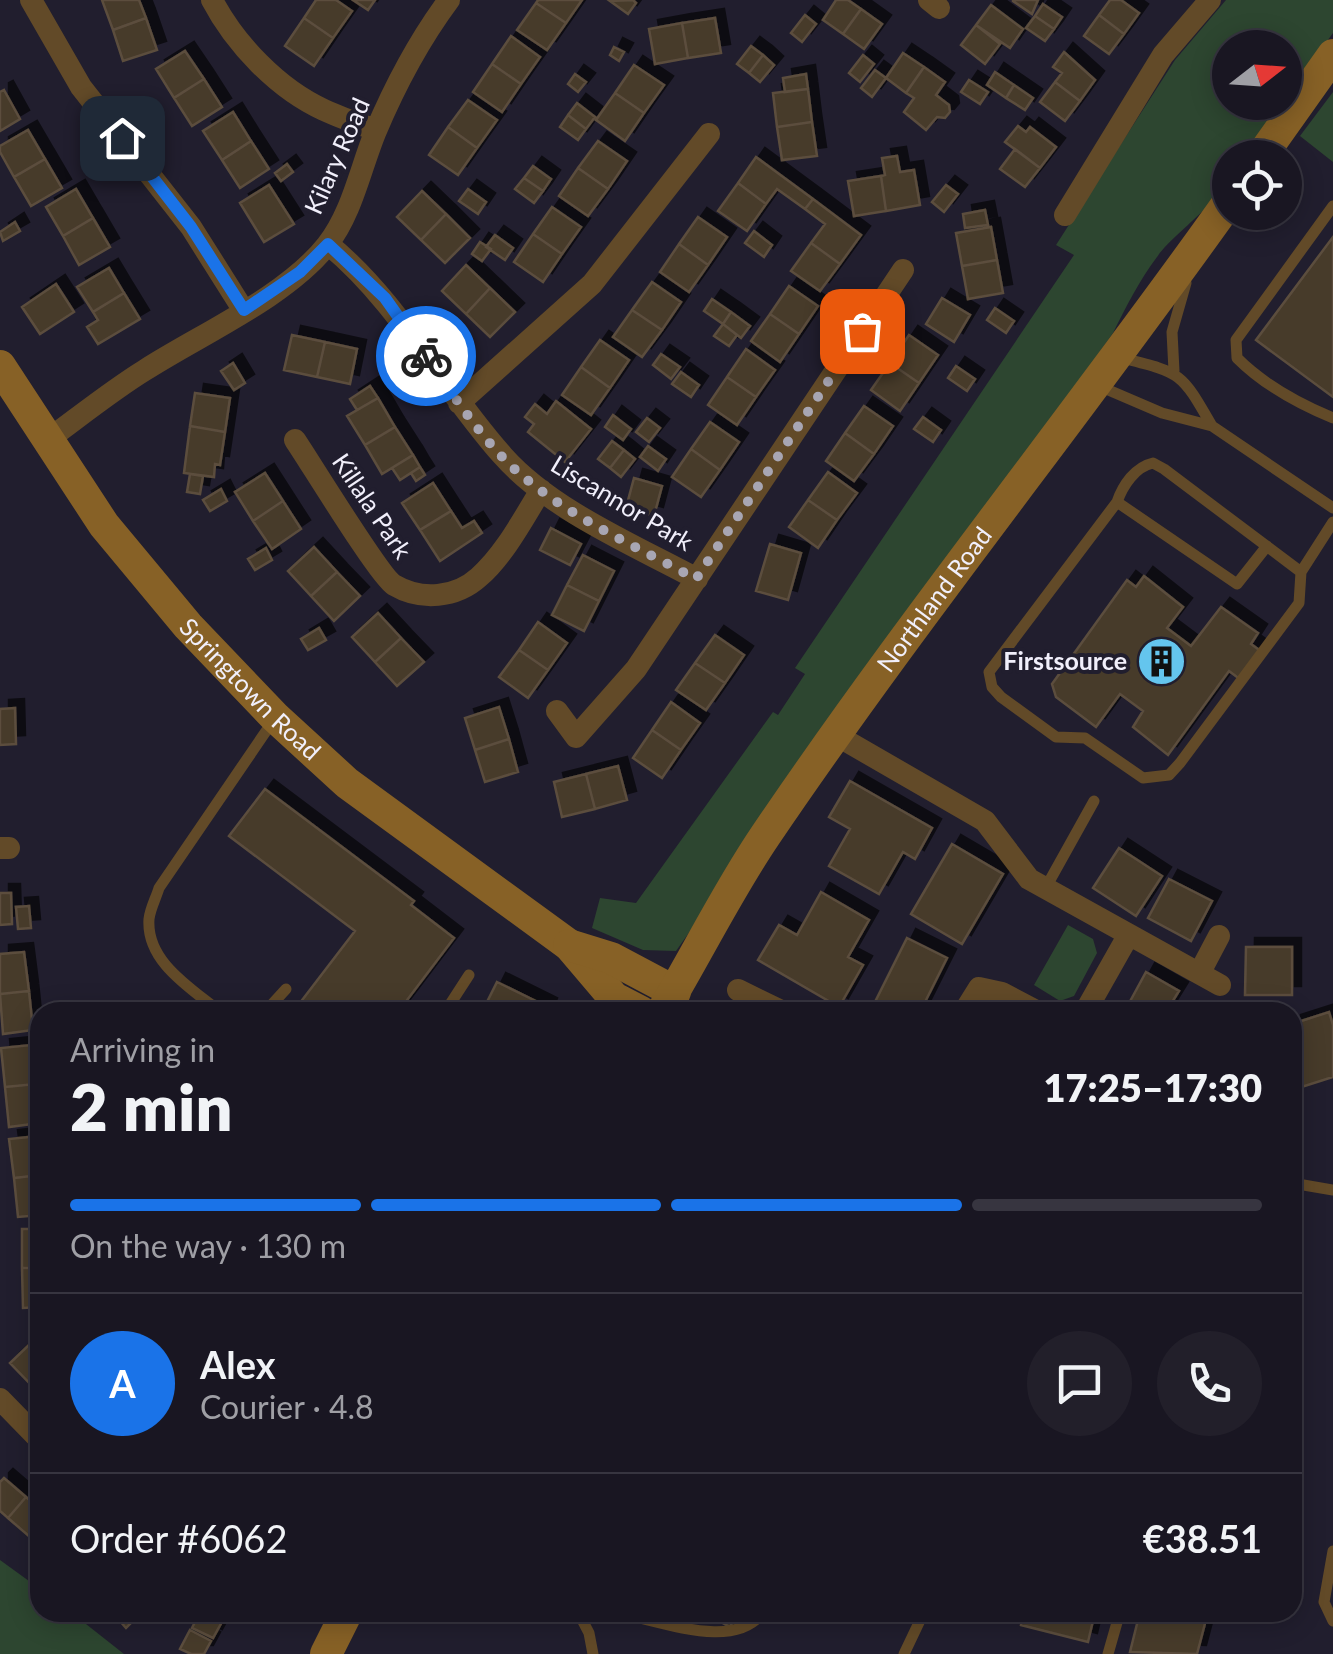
<!DOCTYPE html>
<html lang="en">
<head>
<meta charset="utf-8">
<style>
  :root { --surface:#191622; --page:#221f2a; --text:#f1f3f6; --muted:#9f9fa5; --line:#373540; --accent:#1a73e8 }
  body { margin:0; font-family:Lato,sans-serif; background:var(--page); color:var(--text); height:100vh; display:flex; flex-direction:column; font-size:38px; white-space:nowrap }
  * { box-sizing:border-box; margin:0 }
  p { font-size:32px; color:var(--muted) }
  .icon { flex:none; width:55px; height:55px; fill:none; stroke:currentColor; stroke-width:2; stroke-linecap:round; stroke-linejoin:round }
  .map { position:relative; flex:1; overflow:hidden }
  .details { position:absolute; left:30px; top:1002px; width:1272px; height:620px; display:flex; flex-direction:column; background:var(--surface); border-radius:30px; box-shadow:0 5px 25px #0003,0 0 0 2px var(--line) }
  .details>* { flex:none }
  .needle { width:65px; rotate:73deg }
  .fabs { position:absolute; left:1212px; top:30px; display:grid; gap:20px }
  .fabs a { display:grid; place-items:center; width:90px; height:90px; border-radius:50%; background:var(--surface); box-shadow:0 5px 25px #0003,0 0 0 2px var(--line); font-size:50px }
  .pin { position:absolute; display:grid; place-items:center; width:85px; height:85px; color:#fff; margin:-42px; border-radius:20px; box-shadow:0 5px 15px #0006 }
  .courier { position:absolute; display:grid; place-items:center; width:100px; height:100px; margin:-50px; border:8px solid #1a73e8; border-radius:50%; background:#fff; color:#222; box-shadow:0 2px 12px #0007 }
  .overview em { font-style:normal; font-weight:800 }
  .overview div { display:flex; flex-direction:column-reverse }
  .overview { display:flex; align-items:center; justify-content:space-between; height:170px; padding:0 40px }
  h1 { font-size:65px; font-weight:800; line-height:75px }
  .bar { display:grid; grid-template-columns:repeat(4,1fr); gap:15px 10px; align-content:center; height:120px; padding:0 40px }
  .bar i { height:12px; border-radius:8px; background:var(--line) }
  .bar .active { background:var(--accent) }
  .bar p { grid-column:span 4 }
  .line { display:flex; align-items:center; gap:25px; padding:0 40px; border-top:2px solid var(--line) }
  .line div { flex:1 }
  .round { display:grid; place-items:center; flex:none; width:105px; height:105px; border-radius:52px; background:var(--page) }
  .map>svg:first-child { display:block }
</style>
</head>
<body>
<div class="map">
<svg width="1333" height="1654" viewBox="0 0 1333 1654">
  <defs>
    <filter id="shadow"><feDropShadow dx="9" dy="-9" stdDeviation="0" flood-color="#0009"/></filter>
  </defs>
  <rect width="100%" height="100%" fill="#211e2e"/>
  <path fill="#2d4630" d="M1226,0h107v33l-48,66v-51h-55v54l52,1 -39,54 -13,1c0,43 -50,67 -73,99 -18,24 -31,50 -44,76l-437,618 -33,-1 -51,-22 8,-30 36,5 137,-191 5,3 27,-41 -10,-6 279,-413 -18,-10 119,-185z
    M1333,92v70l-33,-26z
    M1068,925l25,14 4,14 -23,43 -14,5 -26,-16z
    M0,1560l40,29v23l32,1 52,41h-124z"/>
  <path fill="#473a2b" stroke="#5b4e3e" stroke-width="2.5" filter="url(#shadow)" d="M102,0h37l7,18 -33,12z
    M316,0h20l16,11 -19,27 -29,-20z
    M353,0h22l-7,10z
    M538,0h44l-16,23 -30,-20z
    M633,0l3,3 -8,11 -18,-13z
    M836,0h12l13,9 -18,25 -20,-14z
    M1038,0l-6,14 -19,-13v-1z
    M1110,0h11l18,13 -15,21 -25,-19z
    M536,3l30,20 -19,27 -30,-20z
    M1043,4l19,13 -8,12 -19,-13z
    M991,5l32,24 -13,19 -34,-23z
    M861,9l21,15 -18,25 -21,-15z
    M805,15l11,9 -14,18 -11,-9z
    M1099,15l25,19 -15,20 -25,-18z
    M1035,16l19,13 -9,12 -19,-13z
    M146,18l11,32 -34,11 -10,-31z
    M304,18l29,20 -19,28 -29,-20z
    M715,18l6,35 -33,5 -6,-35z
    M682,23l6,35 -33,6 -6,-35z
    M976,25l24,19 -15,20 -24,-19z
    M511,36l29,21 -19,27 -29,-20z
    M751,46l12,9 -14,18 -12,-9z
    M614,47l10,5 -5,9 -9,-6z
    M185,51l19,28 -30,19 -18,-29z
    M1064,52l31,28 -15,21 -25,-19 7,-9 -9,-6z
    M903,53l21,14 -18,26 -20,-15z
    M763,55l11,10 -14,17 -11,-9z
    M863,55l11,9 -14,18 -11,-9z
    M492,64l29,20 -19,28 -29,-20z
    M634,65l30,20 -20,28 -29,-20z
    M924,67l21,15 -9,13 13,10 1,7 -5,6 -8,-1 -11,13 -22,-18 10,-14 -8,-5z
    M875,70l11,8 -14,19 -11,-9z
    M995,72l19,13 -8,13 -19,-13z
    M575,74l11,8 -8,10 -10,-8z
    M806,74l2,15 -23,3 -2,-14z
    M204,79l18,28 -30,19 -18,-28z
    M969,80l19,12 -8,12 -19,-12z
    M1055,82l25,19 -15,20 -25,-19z
    M1014,85l19,13 -8,12 -19,-12z
    M808,89l4,33 -35,5 -4,-34z
    M4,90l16,29 -20,12v-39z
    M615,93l29,20 -19,28 -29,-21z
    M468,100l29,20 -20,28 -29,-21z
    M577,103l18,14 -9,12 -18,-14z
    M233,112l18,29 -29,19 -19,-29z
    M568,115l18,14 -8,11 -18,-13z
    M812,122l5,34 -35,4 -5,-33z
    M1018,126l8,6 4,-5 26,20 -16,21 -35,-26z
    M448,127l29,21 -19,27 -29,-20z
    M28,130l17,29 -31,18 -14,-25v-6z
    M251,141l18,28 -29,19 -18,-28z
    M598,141l29,20 -19,28 -30,-21z
    M1015,149l25,19 -15,19 -25,-18z
    M897,156l3,16 14,-2 6,35 -34,6 -5,-35 4,-1 -3,-17z
    M756,157l57,42 -8,10 -28,-20 -11,15 -28,-21z
    M45,159l17,29 -31,18 -17,-29z
    M287,164l6,8 -12,9 -6,-8z
    M533,166l18,13 -8,12 -19,-13z
    M578,168l30,21 -20,27 -29,-20z
    M881,176l5,35 -32,5 -6,-35z
    M524,178l19,13 -9,12 -19,-14z
    M738,183l28,21 -19,27 -29,-20z
    M269,185l25,39 -30,18 -24,-39z
    M946,185l12,9 -14,18 -12,-10z
    M76,189l17,29 -30,18 -17,-29z
    M468,189l18,13 -8,12 -19,-13z
    M422,191l24,23 -25,26 -24,-23z
    M813,199l48,36 -21,29 -29,-21 14,-19 -20,-15z
    M552,207l29,20 -19,27 -29,-20z
    M985,210l3,15 -23,3 -2,-14z
    M446,214l24,24 -25,25 -24,-23z
    M698,217l29,20 -19,28 -29,-21z
    M93,218l17,29 -31,18 -16,-29z
    M15,222l5,9 -17,10 -3,-9z
    M991,227l6,33 -35,6 -6,-33z
    M754,231l18,14 -8,12 -19,-14z
    M533,234l29,20 -19,28 -29,-20z
    M495,235l18,13 -8,12 -19,-13z
    M1333,237v160l-77,-57z
    M480,242l11,7 -9,12 -10,-7z
    M811,243l29,21 -20,27 -29,-20z
    M679,244l29,21 -19,27 -29,-20z
    M997,260l6,33 -35,6 -6,-33z
    M466,265l24,23 -24,26 -24,-23z
    M109,268l15,25 -31,19 -16,-25z
    M652,282l29,20 -19,28 -30,-20z
    M56,284l18,28 -34,22 -18,-27z
    M789,286l29,20 -19,28 -29,-20z
    M490,288l25,24 -25,25 -24,-23z
    M124,293l16,26 -42,25 -11,-17 11,-7 -5,-8z
    M942,298l28,17 -16,27 -28,-18z
    M712,299l19,13 -8,12 -19,-13z
    M995,308l19,13 -8,12 -19,-13z
    M632,310l30,20 -20,27 -29,-20z
    M731,312l19,14 -9,12 -18,-14z
    M770,314l29,20 -19,28 -29,-21z
    M723,324l14,11 -8,11 -15,-10z
    M292,335l33,7 -8,35 -33,-7z
    M909,335l29,20 -19,28 -29,-20z
    M600,340l29,20 -19,28 -29,-21z
    M325,342l32,7 -7,35 -33,-7z
    M746,349l29,21 -19,27 -29,-20z
    M661,354l19,13 -9,12 -18,-14z
    M233,363l12,20 -11,7 -13,-19z
    M890,363l29,20 -19,28 -29,-21z
    M956,366l19,13 -8,12 -19,-13z
    M581,367l29,21 -19,27 -29,-20z
    M681,372l18,13 -8,12 -19,-13z
    M727,377l29,20 -19,28 -29,-20z
    M370,386l8,12 -21,12 -7,-11z
    M195,393l35,5 -5,34 -35,-6z
    M378,398l17,29 -30,18 -18,-29z
    M556,401l35,28 -26,33 -37,-30 6,-8 -9,-7 10,-13 12,10z
    M864,406l29,20 -19,28 -29,-21z
    M613,415l18,14 -8,11 -18,-13z
    M923,417l18,13 -8,12 -19,-13z
    M647,418l13,10 -11,14 -13,-10z
    M710,422l29,20 -19,28 -29,-21z
    M190,426l35,6 -5,33 -5,-1 -1,13 -30,-4z
    M395,427l18,28 -31,19 -17,-29z
    M845,433l29,21 -20,27 -28,-20z
    M612,441l12,9 -14,18 -12,-9z
    M648,446l18,13 -8,12 -18,-14z
    M691,449l29,21 -19,27 -29,-20z
    M624,450l11,9 -14,18 -11,-9z
    M413,455l7,12 -20,13 -8,-12z
    M420,467l5,8 -9,6 -5,-8z
    M828,472l29,21 -20,27 -29,-20z
    M265,473l18,28 -30,20 -18,-29z
    M190,474l13,2 -3,18 -13,-2z
    M634,478l28,8 -8,30 -28,-8z
    M433,483l18,28 -31,19 -18,-27z
    M221,489l6,12 -17,10 -7,-11z
    M808,500l29,20 -19,28 -29,-21z
    M283,501l18,28 -29,20 -19,-28z
    M451,511l11,17 12,-7 8,12 -42,28 -20,-31z
    M551,528l30,16 -11,21 -30,-15z
    M770,544l31,9 -13,47 -32,-9z
    M314,547l23,25 -26,24 -23,-25z
    M266,548l6,12 -17,10 -7,-11z
    M583,555l31,16 -15,30 -32,-16z
    M337,572l23,24 -26,25 -23,-25z
    M1144,576l39,31 -16,21 24,18 30,-39 37,26 -7,11 11,8 -21,28 -12,-9 -61,84 -35,-28 10,-16 -23,-17 -24,33 -40,-30 -4,-13 75,-104 9,7z
    M567,585l32,16 -15,30 -32,-16z
    M378,613l23,25 -26,24 -23,-25z
    M538,622l29,21 -19,27 -29,-20z
    M319,628l7,12 -18,10 -7,-11z
    M715,635l29,20 -19,28 -30,-20z
    M401,638l23,24 -27,24 -22,-24z
    M519,650l29,20 -20,28 -29,-21z
    M695,663l30,20 -19,27 -30,-20z
    M671,702l29,21 -19,27 -29,-20z
    M499,707l10,32 -34,11 -10,-32z
    M15,708l1,36 -16,1v-36z
    M652,730l29,20 -19,28 -29,-20z
    M509,739l9,33 -33,10 -10,-32z
    M618,766l9,34 -32,9 -9,-35z
    M586,774l9,35 -33,8 -8,-35z
    M850,781l82,47 -17,31 -12,-7 -24,42 -50,-28 21,-37 -21,-12z
    M265,789l149,112 -3,4 43,33 -56,74h-105l62,-81 -126,-95z
    M952,844l51,30 -41,70 -51,-30z
    M1119,848l43,28 -26,40 -43,-28z
    M1169,879l43,22 -21,40 -43,-23z
    M821,892l48,28 -21,37 15,8 -24,42 -81,-47 21,-35 18,10z
    M0,893h11l1,31 -12,1z
    M29,906l2,22 -13,1 -2,-22z
    M907,938l40,20 -27,54h-25l-20,-10z
    M1246,947h46v48h-47z
    M24,952l5,39 -29,3v-40z
    M1146,972l33,19 -13,21h-30l-9,-5z
    M497,982l51,25 -2,5h-64z
    M29,991l4,39 -30,4 -3,-40z
    M1329,1012l4,13v52l-41,13v-66z
    M31,1045l5,39 -31,3 -4,-39z
    M36,1084l4,39 -31,4 -4,-40z
    M39,1136l1,39 -26,3 -5,-39z
    M40,1175v40l-22,2 -4,-39z
    M22,1229h18v39h-18z
    M22,1268h18v39l-17,1z
    M32,1342l8,8v38l-3,3 -27,-28z
    M4,1478l22,19 -18,21 -8,-7v-29z
    M26,1497l14,12v17l-10,11 -22,-19z
    M112,1612h30l-16,16z
    M200,1612h9l14,8 -10,18 -21,-10z
    M703,1612h35l-8,15z
    M974,1612h21l-4,10z
    M1024,1612h71l-7,30 -67,-17z
    M1140,1612h68l-11,42 -67,-2z
    M190,1630l21,11 -7,13h-13l-11,-5z"/>
  <g fill="none" stroke-linecap="round" stroke-linejoin="round">
    <path stroke="#624a28" stroke-width="11" d="M1333,206l-97,134 1,18c26,26 62,46 96,60
      M1122,358c60,15 59,14 90,68
      M1174,371l-2,-39 14,-49
      M1099,386l63,27 50,13 121,82
      M1117,502l-128,170 3,15 9,10 55,40 29,1 58,40 26,-3 11,-12 119,-160 2,-31
      M1267,546l-30,38 -120,-82c6,-17 18,-35 36,-39l11,6 137,103 32,-50
      M1045,889l49,-88
      M220,1012c-29,-24 -74,-50 -71,-93 1,-10 7,-21 10,-31l114,-167
      M265,1012l21,-23
      M445,1012l24,-37
      M1292,1183l41,7
      M1333,1551l-9,51 9,19
      M578,1612l11,21 4,21
      M609,1612c46,5 123,42 154,0
      M579,1615l21,-3
      M904,1654l20,-42
      M1108,1654l12,-42"/>
    <path stroke="#624a28" stroke-width="22" d="M31,0l50,87 110,140 53,84
      M212,0c23,44 66,89 112,110 17,8 35,14 52,20
      M929,0l10,8
      M1065,215l98,-160 47,-55
      M328,244c72,59 113,143 175,212 48,54 131,89 194,123
      M459,403l133,-119 117,-150
      M295,440c15,22 85,137 99,145 27,16 62,13 85,-8 26,-23 44,-58 62,-87
      M46,441c33,-24 65,-50 99,-71 56,-36 141,-73 182,-125 25,-32 33,-75 48,-112 19,-45 45,-94 74,-133
      M557,711l19,26 60,-68 267,-399
      M836,735l149,86 44,58 191,106
      M0,848h9
      M1200,972l19,-36
      M738,990l45,22
      M964,1012l15,-24 23,5 36,19
      M1085,1012l43,-76
      M0,1399l40,41"/>
    <g stroke="#876126" stroke-width="32">
      <path d="M1260,158l73,-103"/>
      <path id="s1" d="M0,366l104,159 84,101 87,91 72,66 222,162 45,53 27,14"/>
      <path d="M569,945l42,13 64,34"/>
      <path id="s2" d="M662,1012c35,-58 65,-120 103,-176 147,-217 313,-422 465,-636"/>
      <path d="M326,1654l21,-42"/>
    </g>
  </g>
  <g fill="none" stroke-linecap="round" stroke-linejoin="round">
    <path stroke="#a8a6b3" stroke-width="10" stroke-dasharray="0 18" d="M426,356c25,36 50,74 80,105 53,52 126,83 190,118l166,-248"/>
    <path stroke="#1a73e8" stroke-width="12" d="M122,138l69,89 53,83 56,-38 28,-28 57,54 41,58"/>
  </g>
  <defs>
    <symbol id="building-disc" viewBox="-11 -11 22 22"><circle r="9.5" fill="#64c5ee" stroke="#211e2e"/><path d="M-4-6H4V6H1V3H-1V6H-4ZM-2.5-4.3h1.7v1.8h-1.7ZM.8-4.3h1.7v1.8H.8ZM-2.5-1h1.7V.8h-1.7ZM.8-1h1.7V.8H.8Z" fill="#111"/></symbol>
  </defs>
  <g fill-rule="evenodd">
    <use href="#building-disc" x="1134" y="634" width="55" height="55"/>
  </g>
  <g text-anchor="middle" stroke-width="8" stroke-linejoin="round" paint-order="stroke">
    <g font-size="25" fill="#f1effb" stroke="#211e2e">
      <text transform="translate(337 156) rotate(-66)" y="9">Kilary Road</text>
      <text transform="translate(622 503) rotate(31)" y="9">Liscannor Park</text>
      <text transform="translate(372 506) rotate(56)" y="9">Killala Park</text>
      <text dy="9" stroke="none"><textPath href="#s2" startOffset="495">Northland Road</textPath></text>
      <text dy="9" stroke="none"><textPath href="#s1" startOffset="410">Springtown Road</textPath></text>
    </g>
    <g font-size="25" font-weight="bold" fill="#f1effb" stroke="#211e2e" text-anchor="end">
      <text x="1127" y="670">Firstsource</text>
    </g>
  </g>
</svg>
<div class="fabs">
<a><svg class="needle" viewBox="-14 -14 28 28"><path d="M0-13l5 13h-10z" fill="#e53935"/><path d="M0 13l5-13h-10z" fill="#9f9fa5"/></svg></a>
<a><svg class="icon" aria-label="locate" viewBox="0 0 24 24"><circle cx="12" cy="12" r="6"/><path d="M12 2v4M12 18v4M2 12h4M18 12h4"/></svg></a>
</div>
<div class="pin" style="left:862px;top:331px;background:#ea580c"><svg class="icon" aria-label="bag" viewBox="0 0 24 24"><path d="M5 8h14l-1 12H6zM9 8a3 3 0 0 1 6 0"/></svg></div>
<div class="pin" style="left:122px;top:138px;background:#1f2937"><svg class="icon" aria-label="home" viewBox="0 0 24 24"><path d="M3 11l9-7 9 7M6 9v11h12V9"/></svg></div>
<div class="courier" style="left:426px;top:356px"><svg class="icon" aria-label="bike" viewBox="0 0 24 24"><circle cx="6" cy="16" r="4"/><circle cx="18" cy="16" r="4"/><path d="M6 16l4-8h5l3 8M10 8l3 8H6M13 5h3"/></svg></div>
<section class="details">
<div class="overview"><div><h1>2 min</h1><p>Arriving in</p></div><em>17:25–17:30</em></div>
<div class="bar"><i class="active"></i><i class="active"></i><i class="active"></i><i></i><p>On the way · 130 m</p></div>
<div class="line" style="height:180px"><b class="round" style="background:var(--accent);color:#fff">A</b><div><b>Alex</b><p>Courier · 4.8</p></div><a class="round"><svg class="icon" aria-label="chat" viewBox="0 0 24 24"><path d="M4 5h16v11H9l-5 4z"/></svg></a><a class="round"><svg class="icon" aria-label="phone" viewBox="0 0 24 24"><path d="M5 4h4l2 5-3 2q2 4 5 5l2-3 5 2v4C11 20 4 13 5 4z"/></svg></a></div>
<div class="line" style="height:130px"><div>Order #6062</div><b>€38.51</b></div>
</section>
</div>
</body>
</html>
